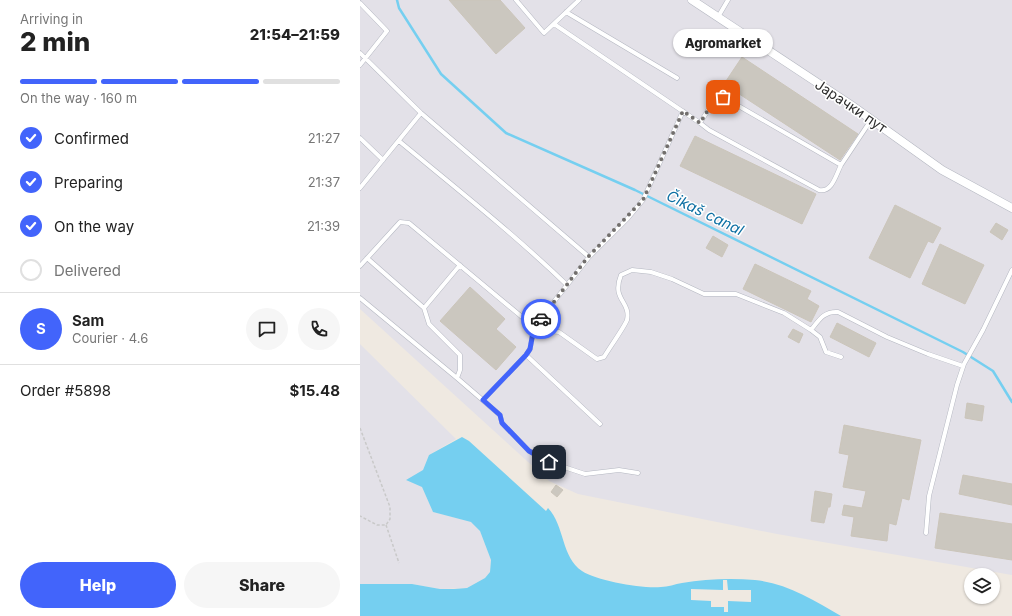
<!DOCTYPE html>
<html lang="en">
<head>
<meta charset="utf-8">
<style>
  :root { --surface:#fff; --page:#f6f6f6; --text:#222; --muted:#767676; --line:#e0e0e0; --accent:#4264fb }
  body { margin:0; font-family:Inter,sans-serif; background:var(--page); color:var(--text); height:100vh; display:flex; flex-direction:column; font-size:15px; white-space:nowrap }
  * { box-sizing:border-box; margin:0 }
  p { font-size:13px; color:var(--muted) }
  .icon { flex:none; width:22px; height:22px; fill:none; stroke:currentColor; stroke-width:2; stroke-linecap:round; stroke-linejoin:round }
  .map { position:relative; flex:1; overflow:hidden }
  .drawer { display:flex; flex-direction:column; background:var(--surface); width:360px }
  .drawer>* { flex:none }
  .tools { position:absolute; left:604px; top:568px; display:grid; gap:8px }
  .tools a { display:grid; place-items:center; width:36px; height:36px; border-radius:50%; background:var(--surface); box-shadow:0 1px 3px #0004; font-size:20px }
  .pin { position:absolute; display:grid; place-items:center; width:34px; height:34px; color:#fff; margin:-17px; border-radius:8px; box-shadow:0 2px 6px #0006 }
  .courier { position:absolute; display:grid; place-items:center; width:40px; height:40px; margin:-20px; border:3px solid #4264fb; border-radius:50%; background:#fff; color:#222; box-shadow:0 1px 5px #0007 }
  .bubble { position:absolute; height:28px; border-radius:14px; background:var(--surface); box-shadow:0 1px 3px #0004; font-size:13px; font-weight:800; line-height:28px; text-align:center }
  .head em { font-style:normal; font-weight:800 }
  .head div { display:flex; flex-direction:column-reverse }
  .head { display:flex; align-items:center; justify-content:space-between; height:68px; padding:0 20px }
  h1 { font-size:26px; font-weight:800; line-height:30px }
  .bar { display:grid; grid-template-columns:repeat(4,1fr); gap:6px 4px; align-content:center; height:48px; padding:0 20px }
  .bar i { height:5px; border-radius:3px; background:var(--line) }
  .bar .selected { background:var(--accent) }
  .bar p { grid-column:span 4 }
  .line { display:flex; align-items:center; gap:10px; padding:0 20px; border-top:1px solid var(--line) }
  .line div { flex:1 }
  .round { display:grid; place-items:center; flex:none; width:42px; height:42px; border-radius:21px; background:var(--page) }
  ol { padding:0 20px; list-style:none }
  li { display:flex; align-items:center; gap:12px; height:44px }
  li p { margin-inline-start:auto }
  li .icon { padding:4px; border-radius:50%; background:var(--accent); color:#fff; stroke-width:4 }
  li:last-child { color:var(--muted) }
  li i { width:22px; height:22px; border:2px solid var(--line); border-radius:50% }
  .cta { display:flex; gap:8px; margin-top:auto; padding:8px 20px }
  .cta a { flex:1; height:46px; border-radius:24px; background:var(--accent); color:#fff; font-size:16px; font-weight:800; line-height:46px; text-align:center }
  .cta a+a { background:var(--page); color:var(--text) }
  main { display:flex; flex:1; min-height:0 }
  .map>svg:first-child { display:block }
</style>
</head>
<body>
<main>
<section class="drawer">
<div class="head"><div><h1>2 min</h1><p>Arriving in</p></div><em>21:54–21:59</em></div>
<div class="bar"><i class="selected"></i><i class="selected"></i><i class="selected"></i><i></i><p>On the way · 160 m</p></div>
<ol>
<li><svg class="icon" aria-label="check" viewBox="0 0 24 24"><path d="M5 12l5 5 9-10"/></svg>Confirmed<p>21:27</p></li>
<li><svg class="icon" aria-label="check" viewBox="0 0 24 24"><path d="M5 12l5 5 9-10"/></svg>Preparing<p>21:37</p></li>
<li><svg class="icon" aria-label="check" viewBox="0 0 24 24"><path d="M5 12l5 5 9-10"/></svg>On the way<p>21:39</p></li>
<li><i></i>Delivered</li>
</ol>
<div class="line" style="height:72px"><b class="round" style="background:var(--accent);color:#fff">S</b><div><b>Sam</b><p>Courier · 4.6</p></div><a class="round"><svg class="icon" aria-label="chat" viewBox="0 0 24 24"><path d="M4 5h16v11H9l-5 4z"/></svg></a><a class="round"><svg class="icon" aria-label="phone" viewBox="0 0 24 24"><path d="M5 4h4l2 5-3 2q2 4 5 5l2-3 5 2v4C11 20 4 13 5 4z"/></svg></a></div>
<div class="line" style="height:52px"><div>Order #5898</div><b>$15.48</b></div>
<div class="cta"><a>Help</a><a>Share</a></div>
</section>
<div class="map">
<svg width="652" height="616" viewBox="0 0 652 616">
  <rect width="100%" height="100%" fill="#efe9e1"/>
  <path fill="#e3e1e8" d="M0,0h652v575l-235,-41 -199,-40 -29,-13 -189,-172z
    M0,344l96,95 -27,16 -6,15 -1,17 11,25 39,10 8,9 11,29 -1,12 -5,6 -18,10 -27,1 -28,-5h-52z"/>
  <path fill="#75cff0" d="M102,437l7,4 77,70 2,-3c17,18 13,49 34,63 15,10 61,18 79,16 7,0 14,-3 21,-4 23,-4 49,-5 73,-3 31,3 59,20 86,36h-481v-32h52l28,5h14l13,-1 18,-10 5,-6 1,-12 -11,-29 -9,-9 -38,-10 -11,-25 -16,-7 17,-10 6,-15z"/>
  <path fill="#efe9e1" d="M363,580h4l1,10h23v12l-23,-1v11h-4v-5h-13v-6l-20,-1v-11l32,1z"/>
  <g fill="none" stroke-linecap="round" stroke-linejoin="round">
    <path stroke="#75cff0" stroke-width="2.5" d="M37,0l2,8 42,66 65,59 129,57 328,162 30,19 19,31"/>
  </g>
  <path fill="#cbc7bf" stroke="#cbc5ba" d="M89,0h51l25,28 -29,26z
    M382,57l116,77 -18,26 -116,-76z
    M335,136l121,58 -14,30 -122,-58z
    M535,205l46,23 -8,15 -5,-2 -18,37 -41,-20z
    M636,223l12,7 -6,10 -12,-8z
    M353,236l15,9 -6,12 -16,-9z
    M580,244l44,21 -19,39 -43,-20z
    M395,264l56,27 -4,8 12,7 -8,16 -68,-33z
    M110,287l35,32 -9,10 20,18 -20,23 -56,-49z
    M477,323l39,20 -7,14 -39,-20z
    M433,329l10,5 -4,9 -11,-6z
    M607,403l17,3 -2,15 -17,-3z
    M484,425l77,15 -12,60 -7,-2 -6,27 -7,-2 -2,18 -36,-5 3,-19 -12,-2 2,-10 18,3 4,-17 -23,-4 6,-32 -10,-2z
    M603,475l49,9v21l-53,-11z
    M196,485l7,5 -6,7 -6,-5z
    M455,491l17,3 -2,13h-2l-4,16 -13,-2z
    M580,513l72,11v36l-77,-12z"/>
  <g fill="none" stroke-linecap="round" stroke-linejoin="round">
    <defs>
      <path id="lane" d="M156,0l28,33 35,-33
        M0,3l27,28 -27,34
        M206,12l111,66
        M358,17l10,-17
        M194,24l146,99 15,-24 8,-2 118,68 30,-45
        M0,53l61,60 168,144
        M340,123l9,7 110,60c13,3 17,-15 22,-25
        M0,138l23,22
        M39,141c57,47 115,93 168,144
        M0,188l61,-75
        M7,258l57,50 5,16 31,31v15l-3,8
        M0,266l40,-44 9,1 125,104 14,4 11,1 38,27 7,-2c4,-7 21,-31 23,-37 4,-19 -16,-20 -6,-45l11,-5 19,2 21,7 32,15h32l48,19 27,17 9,7 6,15 15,5
        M0,298l97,80 43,37 2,8 27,28 20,11 36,12 34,-4 19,3
        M64,308l36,-43
        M451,330c8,-10 13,-19 27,-18l49,25 41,17 35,12
        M166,355l74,69
        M123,400l43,-45 4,-6 4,-22 55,-70 39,-39 15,-18 40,-89
        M566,533l3,-37 28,-111 7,-21 19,-34 29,-60"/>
      <path id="street" d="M332,0l159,105 91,65 70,38"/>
    </defs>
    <use href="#lane" stroke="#b4b7c1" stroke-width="5"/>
    <use href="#street" stroke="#b4b7c1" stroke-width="9"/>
    <path stroke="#c9c9c9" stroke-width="1.5" stroke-dasharray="3 2" stroke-linecap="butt" d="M0,428l30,79v12l-4,6h-9l-17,-9
      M26,525l13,38"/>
    <use href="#lane" stroke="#fff" stroke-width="4"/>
    <use href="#street" stroke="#fff" stroke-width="8"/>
  </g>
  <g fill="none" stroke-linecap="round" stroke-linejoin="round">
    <path stroke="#726f6d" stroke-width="4" stroke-dasharray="0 7.2" d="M181,319l47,-62 55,-57 40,-89 17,12 15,-24 8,-2"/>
    <path stroke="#4264fb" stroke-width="5" d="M181,319l-7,8 -4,22 -4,6 -43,45 17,15 2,8 27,28 20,11"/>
  </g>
  <g text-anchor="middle" stroke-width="3" stroke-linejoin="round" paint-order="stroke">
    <g font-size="14" fill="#2e2e2e" stroke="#fff">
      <text transform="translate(491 106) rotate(34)" y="5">Јарачки пут</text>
    </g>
    <g font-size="15" font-style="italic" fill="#0d6fa3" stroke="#fff">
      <text transform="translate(345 213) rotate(26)" y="5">Čikaš canal</text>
    </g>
  </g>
</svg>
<div class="tools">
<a><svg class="icon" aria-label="layers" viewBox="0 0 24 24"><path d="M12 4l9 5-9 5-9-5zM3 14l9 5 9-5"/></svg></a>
</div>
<div class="pin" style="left:363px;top:97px;background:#ea580c"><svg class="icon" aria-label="bag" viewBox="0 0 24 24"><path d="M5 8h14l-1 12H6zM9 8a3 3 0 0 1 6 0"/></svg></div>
<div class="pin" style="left:189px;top:462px;background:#1f2937"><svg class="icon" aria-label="home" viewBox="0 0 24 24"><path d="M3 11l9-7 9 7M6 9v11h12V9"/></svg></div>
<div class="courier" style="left:181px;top:319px"><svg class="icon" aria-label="car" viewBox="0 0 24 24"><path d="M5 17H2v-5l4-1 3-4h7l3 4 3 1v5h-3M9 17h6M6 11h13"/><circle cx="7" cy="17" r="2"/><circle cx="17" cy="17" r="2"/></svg></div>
<div class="bubble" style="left:313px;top:29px;width:100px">Agromarket</div>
</div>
</main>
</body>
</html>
